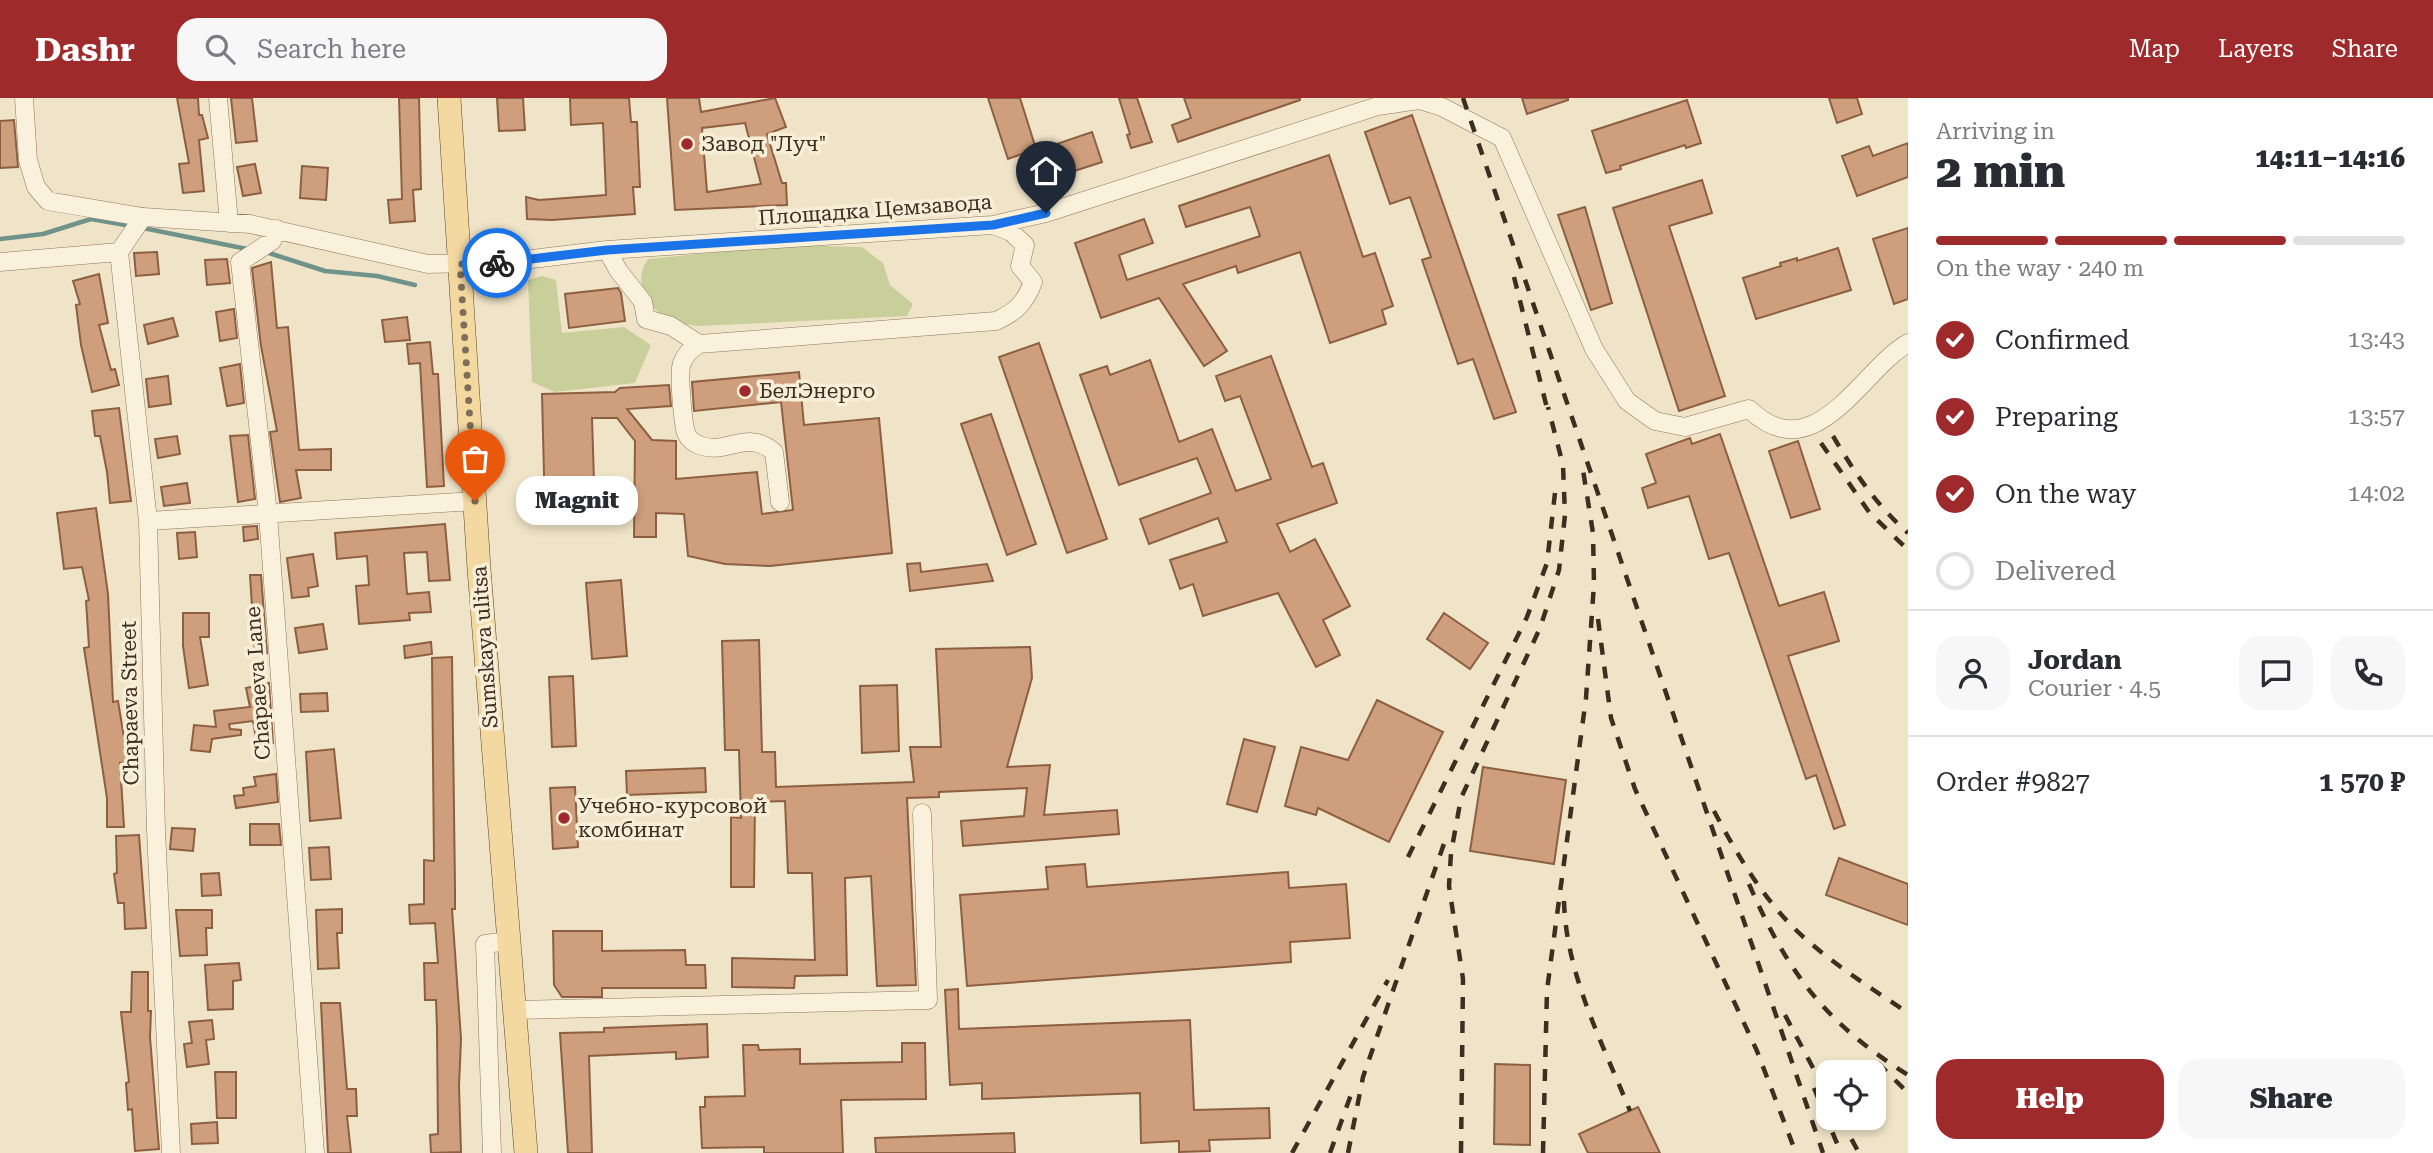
<!DOCTYPE html>
<html lang="en">
<head>
<meta charset="utf-8">
<style>
  :root { --surface:#fff; --page:#f7f7f7; --text:#2b2b33; --muted:#7c7c81; --line:#e1e1e2; --accent:#9e2a2b }
  body { margin:0; font-family:"Roboto Serif",serif; background:var(--page); color:var(--text); height:100vh; display:flex; flex-direction:column; font-size:26px; white-space:nowrap }
  * { box-sizing:border-box; margin:0 }
  p { font-size:23px; color:var(--muted) }
  .icon { flex:none; width:38px; height:38px; fill:none; stroke:currentColor; stroke-width:2; stroke-linecap:round; stroke-linejoin:round }
  .map { position:relative; flex:1; overflow:hidden }
  .details { display:flex; flex-direction:column; background:var(--surface); width:525px }
  .details>* { flex:none }
  .buttons { position:absolute; left:1816px; top:962px; display:grid; gap:14px }
  .buttons a { display:grid; place-items:center; width:70px; height:70px; border-radius:14px; background:var(--surface); box-shadow:0 4px 10px #0003; font-size:35px }
  .pin { position:absolute; display:grid; place-items:center; width:60px; height:60px; color:#fff; margin:-72px -30px; border-radius:50% 50% 50% 0; rotate:-45deg; box-shadow:0 0 7px #0007 }
  .pin .icon { rotate:45deg }
  .courier { position:absolute; display:grid; place-items:center; width:70px; height:70px; margin:-35px; border:5px solid #1a73e8; border-radius:50%; background:#fff; color:#222; box-shadow:0 2px 9px #0007 }
  .bubble { position:absolute; height:49px; border-radius:21px; background:var(--surface); box-shadow:0 4px 10px #0003; font-size:23px; font-weight:800; line-height:49px; text-align:center }
  .headline em { font-style:normal; font-weight:800 }
  .headline div { display:flex; flex-direction:column-reverse }
  .headline { display:flex; align-items:center; justify-content:space-between; height:119px; padding:0 28px }
  h1 { font-size:46px; font-weight:800; line-height:52px }
  .bar { display:grid; grid-template-columns:repeat(4,1fr); gap:10px 7px; align-content:center; height:84px; padding:0 28px }
  .bar i { height:9px; border-radius:5px; background:var(--line) }
  .bar .active { background:var(--accent) }
  .bar p { grid-column:span 4 }
  .line { display:flex; align-items:center; gap:18px; padding:0 28px; border-top:2px solid var(--line) }
  .line div { flex:1 }
  .round { display:grid; place-items:center; flex:none; width:74px; height:74px; border-radius:21px; background:var(--page) }
  ol { padding:0 28px; list-style:none }
  li { display:flex; align-items:center; gap:21px; height:77px }
  li p { margin-inline-start:auto }
  li .icon { padding:7px; border-radius:50%; background:var(--accent); color:#fff; stroke-width:4 }
  li:last-child { color:var(--muted) }
  li i { width:38px; height:38px; border:4px solid var(--line); border-radius:50% }
  .cta { display:flex; gap:14px; margin-top:auto; padding:14px 28px }
  .cta a { flex:1; height:80px; border-radius:21px; background:var(--accent); color:#fff; font-size:28px; font-weight:800; line-height:80px; text-align:center }
  .cta a+a { background:var(--page); color:var(--text) }
  header { display:flex; align-items:center; gap:42px; box-sizing:border-box; height:98px; padding:0 35px; background:var(--accent); color:#fff }
  header strong { font-size:33px }
  nav { display:flex; gap:38px; margin-inline-start:auto; font-size:24px }
  .search { width:490px; height:63px; background:var(--page); display:flex; align-items:center; gap:18px; box-sizing:border-box; padding:0 24px; border-radius:21px; color:var(--muted); font-size:26px }
  main { display:flex; flex:1; min-height:0 }
  .map>svg:first-child { display:block }
</style>
</head>
<body>
<header>
<strong>Dashr</strong>
<div class="search"><svg class="icon" aria-label="search" viewBox="0 0 24 24"><circle cx="10" cy="10" r="6"/><path d="M15 15l6 6"/></svg>Search here</div>
<nav><a>Map</a><a>Layers</a><a>Share</a></nav>
</header>
<main>
<div class="map">
<svg width="1908" height="1055" viewBox="0 0 1908 1055">
  <rect width="100%" height="100%" fill="#f0e4c8"/>
  <path fill="#c9cf9b" d="M788,147l74,2 21,16 7,22 23,19 -6,12 -208,10c-8,-2 -20,-1 -27,-5 -24,-11 -41,-39 -24,-62z
    M542,178l14,4 6,53 62,-6 27,18 -16,38 -80,9 -23,-10 -4,-102z"/>
  <g fill="none" stroke-linecap="round" stroke-linejoin="round">
    <path stroke="#6f938a" stroke-width="4.5" d="M143,130l104,21
      M0,141l43,-5 48,-15 40,7
      M266,154l59,19 52,5 38,9"/>
  </g>
  <path fill="#cf9f7d" stroke="#8d5f41" stroke-width="2" fill-rule="evenodd" d="M177,0h21l1,17h3l6,23 -9,2 5,51 -21,2 -4,-29 10,-1z
    M231,0h21l5,43 -21,2z
    M399,0h20l2,91 -8,1 2,31 -25,2 -2,-23 14,-1z
    M497,0h26l2,32 -26,1z
    M570,0h59l2,24h6l3,65h-7l2,27 -83,6 -25,-1 -1,-22 13,3 67,-5 -3,-72 -32,2z
    M667,0h32l2,14 74,-14 11,29 -19,7 15,49h4l1,22 -112,5zM745,25l16,61 -54,8 -5,-64z
    M988,0h32l16,51 -28,10z
    M1119,0h18l15,44 -21,6 -4,-13 3,-1z
    M1184,0h116v2l-122,42 -6,-17 19,-7z
    M1522,0h46v2l-41,14z
    M1829,0h28l5,16 -25,9z
    M1687,2l14,43 -15,5 -1,-3 -65,21 1,3 -15,4 -14,-42z
    M1412,17l104,297 -22,7 -21,-60 -15,5 -36,-104 9,-3 -21,-60 -20,7 -25,-72z
    M14,22l4,47 -18,1v-47z
    M1092,34l10,30 -65,21 -10,-29z
    M1908,45v34l-51,19 -15,-40 27,-10 4,10z
    M1329,57l34,102 12,-4 18,53 -11,4 4,14 -56,19 -30,-91 -62,21 -2,-7 -53,18 44,67 -23,15 -45,-68 -58,20 -26,-75 69,-24 9,24 -34,12 8,25 133,-44 -10,-29 -64,20 -7,-21z
    M255,66l6,29 -18,3 -6,-29z
    M302,68l26,2 -2,32 -26,-2z
    M1702,82l10,33 -43,13 56,170 -46,15 -66,-203z
    M1585,109l27,96 -21,7 -33,-95z
    M1908,130v71l-14,5 -21,-65z
    M1838,150l13,42 -95,29 -13,-41 38,-12 -1,-3 17,-5v3z
    M157,154l2,22 -23,2 -2,-23z
    M227,161l3,24 -23,2 -2,-25z
    M271,164l6,66 11,-1 11,123 32,-1v21h-35l5,28 -21,4 -10,-70 7,-1 -16,-85 -9,-78z
    M99,176l9,49 -9,2 12,45 4,-1 4,16 -27,7 -11,-47 -5,-40 4,-1 -7,-23z
    M618,190l3,5 4,28 -56,7 -4,-34z
    M234,211l3,29 -17,3 -4,-29z
    M407,219l3,23 -25,2 -3,-22z
    M173,220l5,18 -30,8 -4,-19z
    M430,244l3,32h5l6,112 -17,1 -7,-124 -11,1 -2,-20z
    M1039,245l68,196 -40,14 -68,-196z
    M1271,258l41,111 11,-4 14,40 -60,21 13,28 25,-13 35,67 -27,14 17,35 -24,12 -38,-74 -75,23 -10,-32 -13,5 -10,-29 57,-18 -9,-24 -69,26 -9,-25 71,-26 -14,-35 -78,27 -39,-110 27,-9 3,9 40,-15 29,82 33,-13 24,62 35,-12 -31,-83 -15,5 -9,-25z
    M240,266l4,39 -17,3 -7,-38z
    M799,274l5,53 75,-7 13,135 -122,13 -45,-2 -37,-8 -4,-42 -28,-1v24h-22l1,-96 -18,-23h-25l3,95 -50,1 -3,-120 73,-2 5,-4 49,-3 2,21 -44,3 25,31 24,1v38l81,-7 5,42 31,-4 -12,-108 -87,9 -2,-29z
    M168,278l3,28 -22,3 -3,-28z
    M119,310l12,93 -21,2 -3,-31 -7,-36h-5l-3,-25z
    M991,316l45,130 -29,11 -46,-131z
    M1720,336l59,172 45,-14 15,49 -51,15 57,169 -11,4 -18,-54 -10,4 -77,-226 -20,6 -20,-63 -41,12 -6,-20 14,-5 -10,-29 44,-16 2,6z
    M248,337l7,64 -17,3 -8,-66z
    M177,338l3,18 -22,4 -3,-19z
    M1798,343l22,68 -29,9 -22,-67z
    M187,385l3,20 -26,3 -3,-19z
    M96,410l12,86 5,108 5,-1 10,61 -8,1 4,64h-17v-29l-23,-150 5,-1 -3,-46 3,-1 -7,-33 -18,2 -7,-56z
    M445,426l5,56 -21,1 -2,-29 -23,1 3,41 22,-2 2,20 -22,1 1,7 -51,4 -3,-38 13,-1 -2,-29 -30,3 -2,-26z
    M257,428l1,13 -14,2 -1,-14z
    M195,434l2,25 -18,2 -2,-26z
    M313,456l5,32 -10,2 1,8 -17,2 -5,-40z
    M920,465l1,9 66,-8 6,17 -83,10 -3,-27z
    M250,477h11l6,78 -12,1z
    M621,482l6,76 -35,3 -6,-76z
    M183,515h26v24h-9l8,48 -19,3 -6,-42z
    M1444,515l44,30 -18,26 -43,-30z
    M323,526l4,25 -28,4 -4,-25z
    M759,542l3,112h13l1,35 138,-5 -4,-35h31l-5,-98 94,-2 2,31 -25,89 43,-2 -6,50 73,-5 2,24 -156,12 -2,-25 63,-5 3,-28 -88,4v5l-32,1 9,187 -39,1 -6,-110 -26,2 2,97 -52,1 -1,12 -62,-1v-29l83,2 -3,-87h-24l-3,-72 -30,1 -1,85h-23v-70l10,1 -2,-68h-14l-3,-109z
    M431,544l1,12 -27,4 -1,-12z
    M452,559l3,231v21h-3l9,130 -2,47 2,66 -30,1 -1,-18 8,-1 -1,-105 -1,-29h-11l-1,-37h14l-3,-40 -25,1 -1,-19 15,-1v-44l10,1 -2,-203z
    M573,578l3,70 -24,1 -3,-70z
    M269,585l4,60 -16,2 -4,-24 -24,3 1,5 11,1v5l-29,4 -2,13 -19,-2 3,-25 22,2 -2,-16 36,-4 -4,-19z
    M897,587l2,66 -37,2 -2,-67z
    M327,595l1,18 -27,1 -1,-18z
    M1377,602l66,32 -54,110 -71,-34 -2,7 -31,-9 16,-59 47,13z
    M1244,641l31,8 -18,65 -30,-8z
    M334,651l7,69 -31,3 -4,-69z
    M1483,669l83,13 -12,84 -84,-13z
    M705,670l1,24 -79,3 -1,-24z
    M276,676l2,28 -42,6 -2,-12 10,-1 -1,-7 13,-2 -2,-9z
    M575,689l3,60 -25,2 -3,-61z
    M250,726h29l2,21h-31z
    M172,730l23,1 -2,22 -23,-2z
    M139,737l7,93 -21,1 -1,-26h-6l-4,-29 3,-1 -1,-37z
    M329,749l2,32 -20,1 -2,-32z
    M1839,760l69,26v41l-82,-30z
    M1085,766l2,23 201,-15 1,16 57,-4 4,54 -60,4 1,20 -324,24 -7,-91 88,-6 -2,-22z
    M219,775l2,22 -19,1 -1,-22z
    M342,811v24h-5l2,35 -21,1 -2,-59z
    M176,812h36v18h-6l1,27 -27,1z
    M553,833h49v20l83,-1 1,15h19l1,23h-104v9h-40l-8,-12z
    M239,865l2,17 -8,1v28l-25,1 -3,-45z
    M132,874h16v39h3l-1,26 9,112 -24,2 -3,-42 -4,1 -2,-27 3,-1 -8,-70h10z
    M958,891l1,40 231,-9 4,90 75,-2 1,30 -61,2 1,11 -31,1v-11l-38,2 -1,-50 -158,6v-16l-32,2 -5,-95z
    M321,905h19l7,86h9l1,27h-10l4,37h-23z
    M212,922l2,19 -8,1 3,24 -22,3 -3,-23 8,-1 -3,-21z
    M707,926l1,33 -32,2v-7l-87,4 3,97h-24l-8,-120 44,-1v-4z
    M902,945h23l1,56 -85,1 2,53h-79v-6l-62,1 -2,-41h5v-10l40,-1 -2,-51h15l1,5 41,-1v15l102,-2z
    M1495,966l35,1v80l-36,-1z
    M215,974h21v46h-19z
    M1638,1009l22,46h-72l-9,-19z
    M217,1024l1,21 -26,1 -1,-20z
    M1014,1035l1,20h-139l-1,-15z"/>
  <g fill="none" stroke-linecap="round" stroke-linejoin="round">
    <defs>
      <path id="minor" d="M24,0l4,62 8,27 12,14 95,16 107,7 178,40 79,-2 100,-12 386,-25 53,-12 332,-107 41,-6 23,7 60,31 92,211 33,52 28,20 30,6 64,-18c66,63 112,-39 159,-66
        M218,0l11,125
        M277,131l-5,12 -32,21 28,252 47,639
        M607,152l11,20 25,32 3,17 25,7 28,18
        M119,154l29,269 8,309 15,323
        M119,154l24,-35
        M0,164l119,-10
        M780,404l-6,-50c-27,-23 -45,2 -72,-6 -7,-2 -13,-6 -16,-13 -3,-11 -8,-60 -4,-70 3,-9 9,-14 17,-19l297,-23c20,-9 29,-18 37,-39l-13,-16 5,-21 -14,-13 -18,-7
        M148,423l327,-20
        M516,912l412,-10 -6,-187
        M492,1055l-7,-209 23,-3"/>
      <path id="major" d="M449,0l30,471 47,584"/>
    </defs>
    <use href="#minor" stroke="#8d765c" stroke-width="19"/>
    <use href="#major" stroke="#5b4430" stroke-width="24"/>
    <use href="#minor" stroke="#faf1dc" stroke-width="18"/>
    <use href="#major" stroke="#f3d9a0" stroke-width="23"/>
    <path stroke="#3d2e20" stroke-width="4.5" stroke-dasharray="12 12" stroke-linecap="butt" d="M1463,0l360,1055
      M1514,179l35,139
      M1833,338c21,36 44,70 75,97
      M1821,345l48,69 39,38
      M1598,521l13,99 24,71 122,262 39,102
      M1714,713c25,47 53,95 94,130 31,27 66,49 100,72
      M1408,759l119,-240 20,-54 8,-70
      M1749,786c39,89 75,138 159,191
      M1564,803c2,74 39,143 66,210
      M1785,917l44,83
      M1878,965l30,30
      M1814,990l27,65
      M1840,1020l19,35
      M1292,1055l96,-173
      M1330,1055l23,-64
      M1348,1055l15,-76 84,-242
      M1461,1055l2,-174 -14,-93 2,-33 10,-55 79,-170 19,-58 6,-55 -2,-50 -15,-58
      M1543,1055l4,-163 39,-292 8,-114 -1,-51 -10,-63"/>
  </g>
  <g fill="none" stroke-linecap="round" stroke-linejoin="round">
    <path stroke="#7c6e5b" stroke-width="7" stroke-dasharray="0 12.6" d="M475,403l-15,-237 37,-1"/>
    <path stroke="#1a73e8" stroke-width="9" d="M497,165l110,-13 386,-25 53,-12"/>
  </g>
  <g fill="#9e2a2b" stroke="#f7eed8" stroke-width="2.5">
    <circle cx="687" cy="46" r="7"/>
    <circle cx="745" cy="293" r="7"/>
    <circle cx="564" cy="720" r="7"/>
  </g>
  <g text-anchor="middle" stroke-width="7" stroke-linejoin="round" paint-order="stroke">
    <g font-size="21" fill="#3d2e20" stroke="#f7eed8" text-anchor="start">
      <text x="701" y="53">Завод "Луч"</text>
      <text x="759" y="300">БелЭнерго</text>
      <text x="578" y="715">Учебно-курсовой<tspan x="578" dy="24">комбинат</tspan></text>
    </g>
    <g font-size="21" fill="#3d2e20" stroke="#f7eed8">
      <text transform="translate(875 112) rotate(-4)" y="7">Площадка Цемзавода</text>
      <text transform="translate(485 549) rotate(-94)" y="7">Sumskaya ulitsa</text>
      <text transform="translate(258 585) rotate(-94)" y="7">Chapaeva Lane</text>
      <text transform="translate(130 605) rotate(-91)" y="7">Chapaeva Street</text>
    </g>
  </g>
</svg>
<div class="buttons">
<a><svg class="icon" aria-label="locate" viewBox="0 0 24 24"><circle cx="12" cy="12" r="6"/><path d="M12 2v4M12 18v4M2 12h4M18 12h4"/></svg></a>
</div>
<div class="pin" style="left:475px;top:403px;background:#ea580c"><svg class="icon" aria-label="bag" viewBox="0 0 24 24"><path d="M5 8h14l-1 12H6zM9 8a3 3 0 0 1 6 0"/></svg></div>
<div class="pin" style="left:1046px;top:115px;background:#1f2937"><svg class="icon" aria-label="home" viewBox="0 0 24 24"><path d="M3 11l9-7 9 7M6 9v11h12V9"/></svg></div>
<div class="courier" style="left:497px;top:165px"><svg class="icon" aria-label="bike" viewBox="0 0 24 24"><circle cx="6" cy="16" r="4"/><circle cx="18" cy="16" r="4"/><path d="M6 16l4-8h5l3 8M10 8l3 8H6M13 5h3"/></svg></div>
<div class="bubble" style="left:516px;top:378px;width:122px">Magnit</div>
</div>
<section class="details">
<div class="headline"><div><h1>2 min</h1><p>Arriving in</p></div><em>14:11–14:16</em></div>
<div class="bar"><i class="active"></i><i class="active"></i><i class="active"></i><i></i><p>On the way · 240 m</p></div>
<ol>
<li><svg class="icon" aria-label="check" viewBox="0 0 24 24"><path d="M5 12l5 5 9-10"/></svg>Confirmed<p>13:43</p></li>
<li><svg class="icon" aria-label="check" viewBox="0 0 24 24"><path d="M5 12l5 5 9-10"/></svg>Preparing<p>13:57</p></li>
<li><svg class="icon" aria-label="check" viewBox="0 0 24 24"><path d="M5 12l5 5 9-10"/></svg>On the way<p>14:02</p></li>
<li><i></i>Delivered</li>
</ol>
<div class="line" style="height:126px"><a class="round"><svg class="icon" aria-label="person" viewBox="0 0 24 24"><circle cx="12" cy="8" r="4"/><path d="M4 21q1-7 8-7t8 7"/></svg></a><div><b>Jordan</b><p>Courier · 4.5</p></div><a class="round"><svg class="icon" aria-label="chat" viewBox="0 0 24 24"><path d="M4 5h16v11H9l-5 4z"/></svg></a><a class="round"><svg class="icon" aria-label="phone" viewBox="0 0 24 24"><path d="M5 4h4l2 5-3 2q2 4 5 5l2-3 5 2v4C11 20 4 13 5 4z"/></svg></a></div>
<div class="line" style="height:91px"><div>Order #9827</div><b>1 570 ₽</b></div>
<div class="cta"><a>Help</a><a>Share</a></div>
</section>
</main>
</body>
</html>
